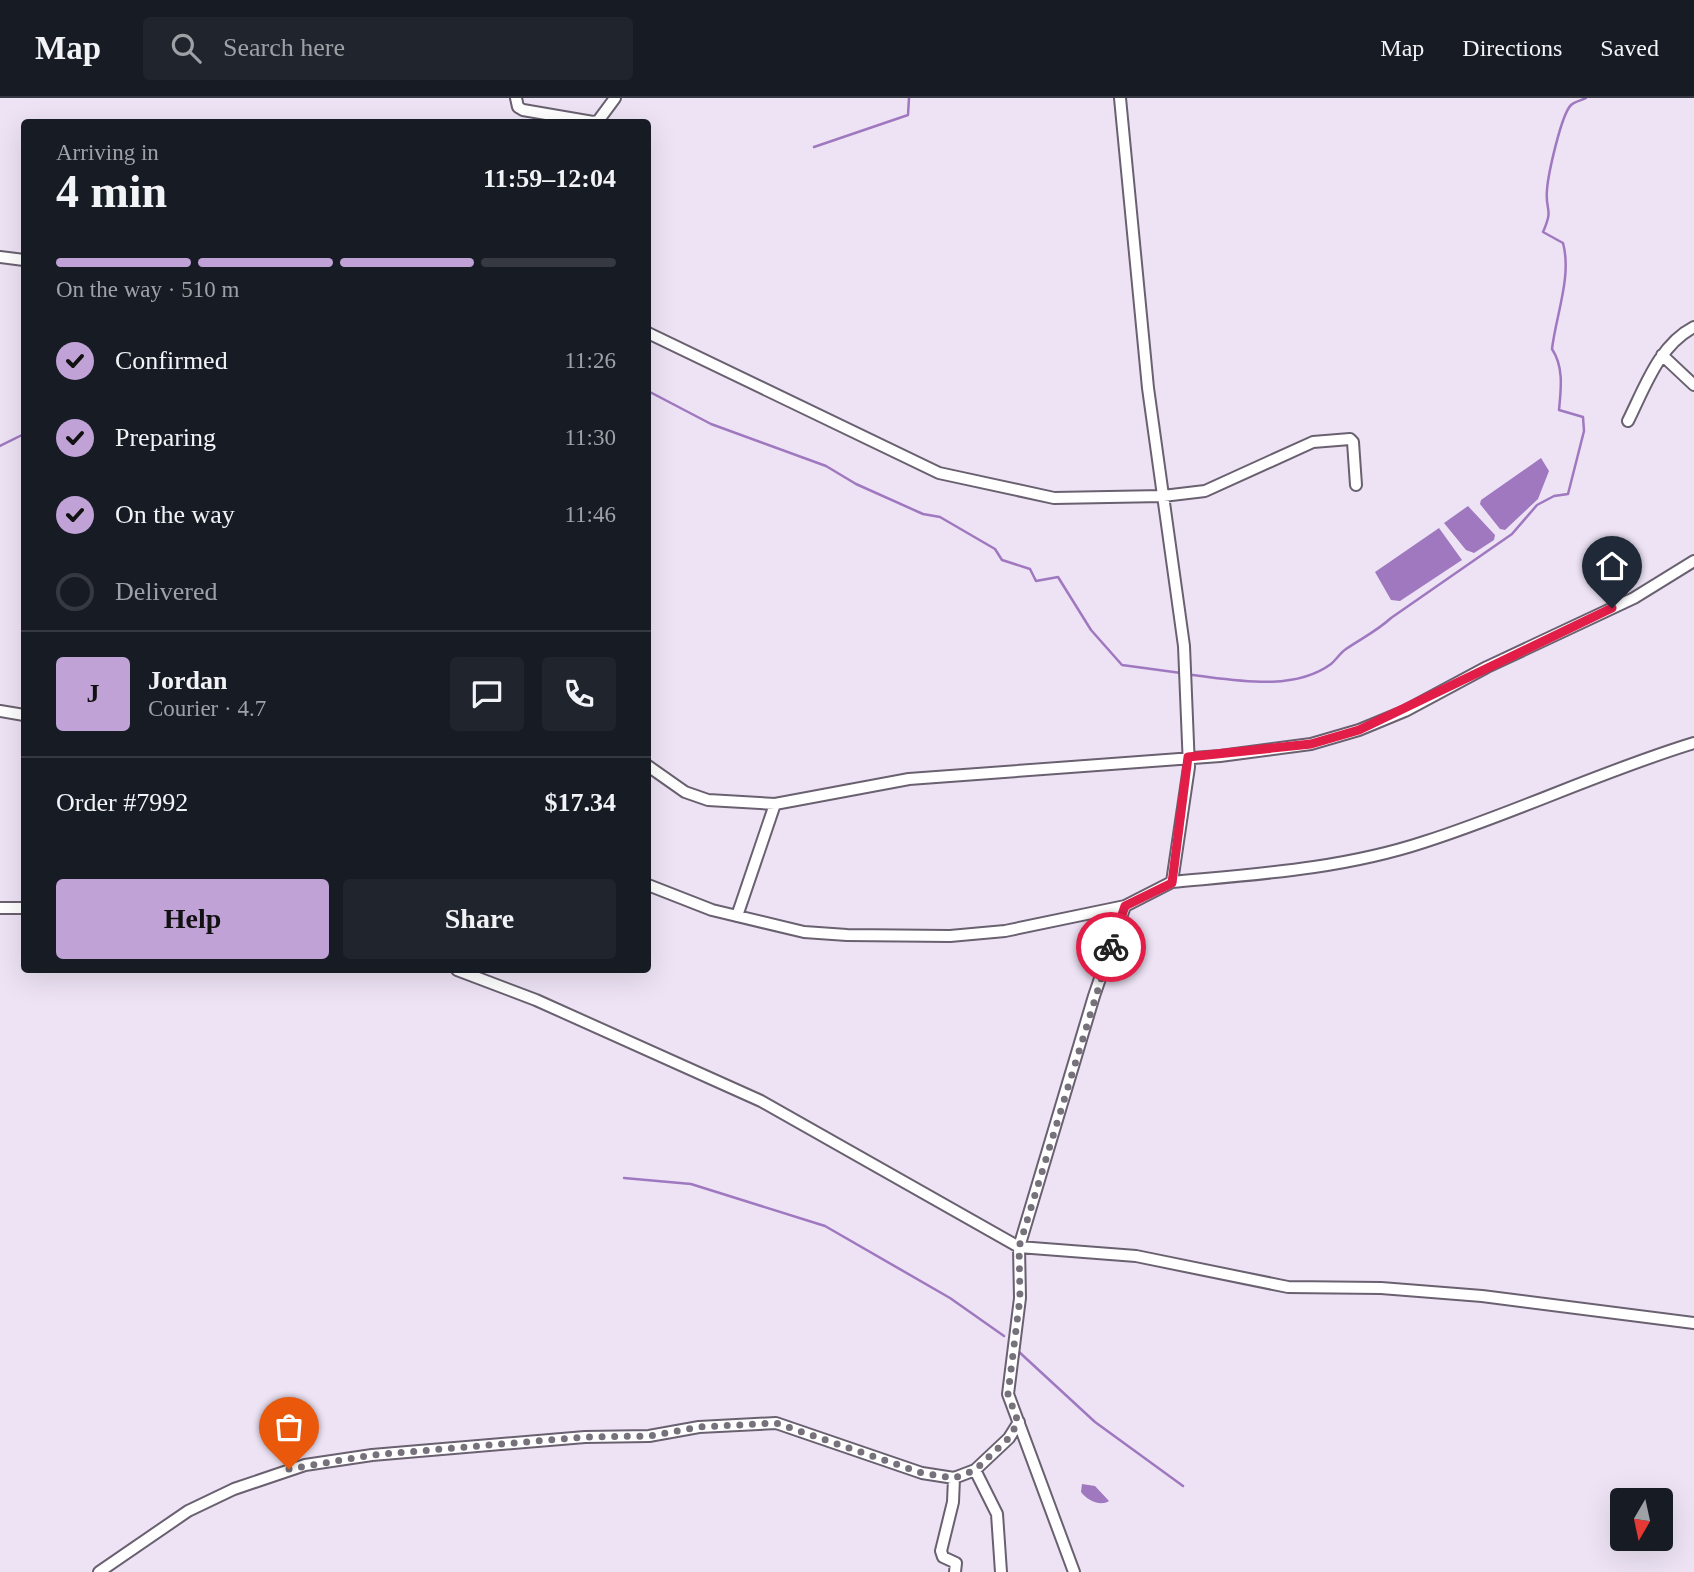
<!DOCTYPE html>
<html lang="en">
<head>
<meta charset="utf-8">
<style>
  :root { --surface:#171b24; --page:#20242c; --text:#f1f3f6; --muted:#9ea1a6; --line:#363941; --accent:#c0a2d7 }
  body { margin:0; font-family:Georgia,serif; background:var(--page); color:var(--text); height:100vh; display:flex; flex-direction:column; font-size:26px; white-space:nowrap }
  * { box-sizing:border-box; margin:0 }
  p { font-size:23px; color:var(--muted) }
  .icon { flex:none; width:38px; height:38px; fill:none; stroke:currentColor; stroke-width:2; stroke-linecap:round; stroke-linejoin:round }
  .map { position:relative; flex:1; overflow:hidden }
  .side { position:absolute; left:21px; top:21px; width:630px; height:854px; display:flex; flex-direction:column; background:var(--surface); border-radius:7px; box-shadow:0 7px 28px #0002 }
  .side>* { flex:none }
  .needle { width:46px; rotate:189deg }
  .controls { position:absolute; left:1610px; top:1390px; display:grid; gap:14px }
  .controls a { display:grid; place-items:center; width:63px; height:63px; border-radius:7px; background:var(--surface); box-shadow:0 7px 28px #0002; font-size:35px }
  .pin { position:absolute; display:grid; place-items:center; width:60px; height:60px; color:#fff; margin:-72px -30px; border-radius:50% 50% 50% 0; rotate:-45deg; box-shadow:0 0 7px #0007 }
  .pin .icon { rotate:45deg }
  .courier { position:absolute; display:grid; place-items:center; width:70px; height:70px; margin:-35px; border:5px solid #e11d48; border-radius:50%; background:#fff; color:#222; box-shadow:0 2px 9px #0007 }
  .headline em { font-style:normal; font-weight:600 }
  .headline div { display:flex; flex-direction:column-reverse }
  .headline { display:flex; align-items:center; justify-content:space-between; height:119px; padding:0 35px }
  h1 { font-size:46px; font-weight:600; line-height:52px }
  .bar { display:grid; grid-template-columns:repeat(4,1fr); gap:10px 7px; align-content:center; height:84px; padding:0 35px }
  .bar i { height:9px; border-radius:5px; background:var(--line) }
  .bar .active { background:var(--accent) }
  .bar p { grid-column:span 4 }
  .line { display:flex; align-items:center; gap:18px; padding:0 35px; border-top:2px solid var(--line) }
  .line div { flex:1 }
  .round { display:grid; place-items:center; flex:none; width:74px; height:74px; border-radius:7px; background:var(--page) }
  ol { padding:0 35px; list-style:none }
  li { display:flex; align-items:center; gap:21px; height:77px }
  li p { margin-inline-start:auto }
  li .icon { padding:7px; border-radius:50%; background:var(--accent); color:#111; stroke-width:4 }
  li:last-child { color:var(--muted) }
  li i { width:38px; height:38px; border:4px solid var(--line); border-radius:50% }
  .cta { display:flex; gap:14px; margin-top:auto; padding:14px 35px }
  .cta a { flex:1; height:80px; border-radius:7px; background:var(--accent); color:#111; font-size:28px; font-weight:600; line-height:80px; text-align:center }
  .cta a+a { background:var(--page); color:var(--text) }
  header { display:flex; align-items:center; gap:42px; box-sizing:border-box; height:98px; padding:0 35px; background:var(--surface); border-bottom:2px solid var(--line) }
  header strong { font-size:33px }
  nav { display:flex; gap:38px; margin-inline-start:auto; font-size:24px }
  .search { width:490px; height:63px; background:var(--page); display:flex; align-items:center; gap:18px; box-sizing:border-box; padding:0 24px; border-radius:7px; color:var(--muted); font-size:26px }
  .map>svg:first-child { display:block }
</style>
</head>
<body>
<header>
<strong>Map</strong>
<div class="search"><svg class="icon" aria-label="search" viewBox="0 0 24 24"><circle cx="10" cy="10" r="6"/><path d="M15 15l6 6"/></svg>Search here</div>
<nav><a>Map</a><a>Directions</a><a>Saved</a></nav>
</header>
<div class="map">
<svg width="1694" height="1474" viewBox="0 0 1694 1474">
  <rect width="100%" height="100%" fill="#ede3f5"/>
  <path fill="#9f78bf" d="M1541,360l8,13 -11,28 -33,31 -5,-1 -20,-25 1,-4z
    M1468,408l27,29 -1,5 -20,13 -8,-3 -22,-27z
    M1439,430l23,32 -62,41 -9,-1 -16,-28z
    M1082,1386l13,2 14,15c-9,6 -22,-1 -28,-9z"/>
  <g fill="none" stroke-linecap="round" stroke-linejoin="round">
    <path stroke="#9f78bf" stroke-width="2.5" d="M814,49l94,-32 1,-17
      M648,293l63,33 115,42 30,18 67,30 17,3 55,32 7,11 28,9 6,12 22,-4 33,53 31,35 59,8
      M0,348l24,-12
      M1192,577c43,5 101,17 139,-11 5,-4 9,-11 15,-15 16,-11 31,-18 45,-31l121,-84 25,-29 17,-9 14,-2 16,-63 -1,-14 -24,-7c2,-21 5,-43 -7,-61 4,-34 20,-73 11,-106l-20,-11c11,-25 2,-20 4,-42 1,-15 14,-75 24,-85 3,-3 11,-5 15,-7
      M624,1080l67,6 134,42 125,72 54,38
      M1018,1253l77,71 88,64"/>
    <defs>
      <path id="street" d="M516,0l2,9 5,3 70,12 5,-1 17,-23
        M0,159l24,3
        M648,235l291,140 115,25 109,-2 42,-5 108,-49 37,-3 3,3 3,43
        M1662,257l32,30
        M1628,323c17,-34 31,-76 66,-94
        M0,613l24,4
        M648,668l37,26 23,8 67,4 134,-25 311,-23 91,-12 48,-14 46,-19 82,-44 147,-69 60,-37
        M1172,784c85,-8 170,-13 252,-40 91,-29 178,-71 270,-99
        M648,787l64,25 92,22 43,3 103,1 55,-5 120,-25
        M0,810h24
        M737,818l38,-112
        M457,872l79,30 225,101 258,146 117,9 152,31 93,1 101,8 212,27
        M975,1372l22,44 4,58
        M954,1380l-1,24 -12,49 2,6 13,6 -1,9
        M99,1474l89,-61 46,-22 71,-24 67,-10 213,-18 64,-1 50,-9 77,-4 146,50 32,5 21,-8 34,-32 10,-16
        M1074,1474l-66,-178 12,-96 -1,-51 75,-251 31,-90 47,-24 17,-115 -5,-121 -36,-258 -28,-290"/>
    </defs>
    <use href="#street" stroke="#696070" stroke-width="14"/>
    <use href="#street" stroke="#fff" stroke-width="10"/>
  </g>
  <g fill="none" stroke-linecap="round" stroke-linejoin="round">
    <path stroke="#77717c" stroke-width="7" stroke-dasharray="0 12.6" d="M289,1371l83,-14 213,-18 64,-1 50,-9 77,-4 146,50 32,5 21,-8 34,-32 9,-16 -10,-28 12,-96 -1,-51 92,-300"/>
    <path stroke="#e11d48" stroke-width="9" d="M1111,849l14,-41 47,-23 16,-126 123,-13 48,-14 253,-122"/>
  </g>
</svg>
<div class="controls">
<a><svg class="needle" viewBox="-14 -14 28 28"><path d="M0-13l5 13h-10z" fill="#e53935"/><path d="M0 13l5-13h-10z" fill="#9ea1a6"/></svg></a>
</div>
<div class="pin" style="left:289px;top:1371px;background:#ea580c"><svg class="icon" aria-label="bag" viewBox="0 0 24 24"><path d="M5 8h14l-1 12H6zM9 8a3 3 0 0 1 6 0"/></svg></div>
<div class="pin" style="left:1612px;top:510px;background:#1f2937"><svg class="icon" aria-label="home" viewBox="0 0 24 24"><path d="M3 11l9-7 9 7M6 9v11h12V9"/></svg></div>
<div class="courier" style="left:1111px;top:849px"><svg class="icon" aria-label="bike" viewBox="0 0 24 24"><circle cx="6" cy="16" r="4"/><circle cx="18" cy="16" r="4"/><path d="M6 16l4-8h5l3 8M10 8l3 8H6M13 5h3"/></svg></div>
<section class="side">
<div class="headline"><div><h1>4 min</h1><p>Arriving in</p></div><em>11:59–12:04</em></div>
<div class="bar"><i class="active"></i><i class="active"></i><i class="active"></i><i></i><p>On the way · 510 m</p></div>
<ol>
<li><svg class="icon" aria-label="check" viewBox="0 0 24 24"><path d="M5 12l5 5 9-10"/></svg>Confirmed<p>11:26</p></li>
<li><svg class="icon" aria-label="check" viewBox="0 0 24 24"><path d="M5 12l5 5 9-10"/></svg>Preparing<p>11:30</p></li>
<li><svg class="icon" aria-label="check" viewBox="0 0 24 24"><path d="M5 12l5 5 9-10"/></svg>On the way<p>11:46</p></li>
<li><i></i>Delivered</li>
</ol>
<div class="line" style="height:126px"><b class="round" style="background:var(--accent);color:#111">J</b><div><b>Jordan</b><p>Courier · 4.7</p></div><a class="round"><svg class="icon" aria-label="chat" viewBox="0 0 24 24"><path d="M4 5h16v11H9l-5 4z"/></svg></a><a class="round"><svg class="icon" aria-label="phone" viewBox="0 0 24 24"><path d="M5 4h4l2 5-3 2q2 4 5 5l2-3 5 2v4C11 20 4 13 5 4z"/></svg></a></div>
<div class="line" style="height:91px"><div>Order #7992</div><b>$17.34</b></div>
<div class="cta"><a>Help</a><a>Share</a></div>
</section>
</div>
</body>
</html>
